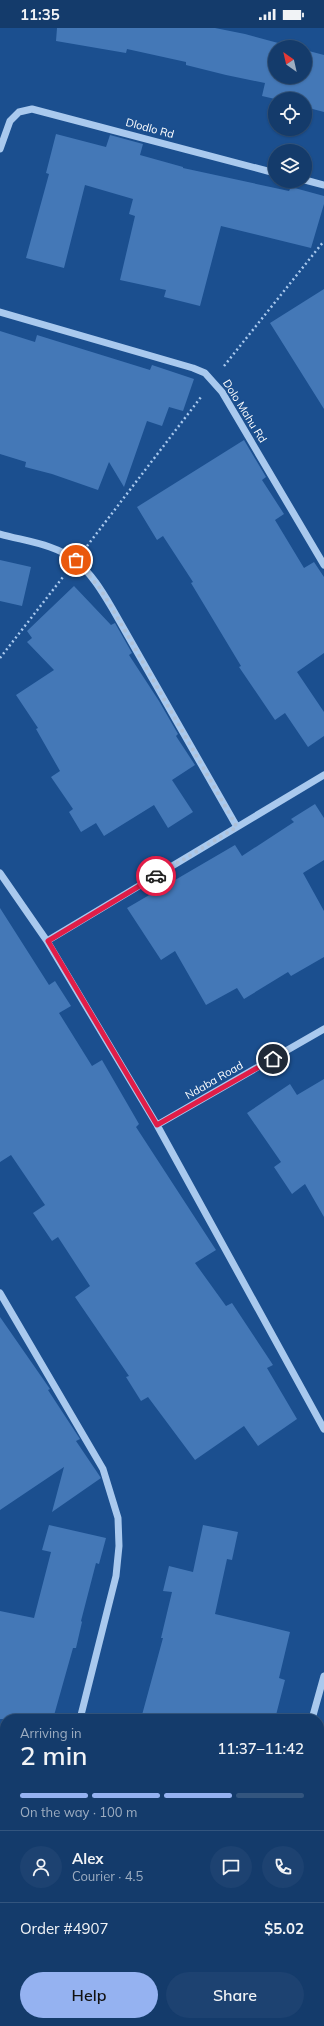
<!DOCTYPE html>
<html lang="en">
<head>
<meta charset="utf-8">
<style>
  :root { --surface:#143b6b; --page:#1d4271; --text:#f1f3f6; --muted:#9dadc1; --line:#33557e; --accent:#95b2f1 }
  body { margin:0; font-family:Mulish,sans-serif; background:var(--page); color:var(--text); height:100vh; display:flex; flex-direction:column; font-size:15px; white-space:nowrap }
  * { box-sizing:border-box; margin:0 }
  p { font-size:13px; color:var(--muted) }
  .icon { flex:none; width:22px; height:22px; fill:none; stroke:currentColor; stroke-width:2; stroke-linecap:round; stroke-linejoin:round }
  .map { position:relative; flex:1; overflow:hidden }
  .details { position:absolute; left:0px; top:1686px; width:324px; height:312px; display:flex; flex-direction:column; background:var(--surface); border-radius:16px 16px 0 0; box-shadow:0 1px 3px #0004,0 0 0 1px var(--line) }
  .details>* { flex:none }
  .needle { width:26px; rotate:326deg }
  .buttons { position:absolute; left:268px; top:12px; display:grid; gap:8px }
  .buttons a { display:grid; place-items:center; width:44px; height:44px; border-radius:50%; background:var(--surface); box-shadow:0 1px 3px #0004,0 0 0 1px var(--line); font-size:20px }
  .pin { position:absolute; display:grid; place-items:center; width:34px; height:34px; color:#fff; margin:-17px; border:2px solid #fff; border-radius:50%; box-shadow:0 1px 4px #0007 }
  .courier { position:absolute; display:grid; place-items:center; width:40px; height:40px; margin:-20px; border:3px solid #e11d48; border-radius:50%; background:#fff; color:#222; box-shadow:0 1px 5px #0007 }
  .overview em { font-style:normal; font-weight:600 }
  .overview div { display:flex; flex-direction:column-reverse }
  .overview { display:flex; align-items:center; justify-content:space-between; height:68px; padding:0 20px }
  h1 { font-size:26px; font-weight:600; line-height:30px }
  .bar { display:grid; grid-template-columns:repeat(4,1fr); gap:6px 4px; align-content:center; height:48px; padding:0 20px }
  .bar i { height:5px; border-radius:3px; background:var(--line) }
  .bar .current { background:var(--accent) }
  .bar p { grid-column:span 4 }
  .line { display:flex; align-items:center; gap:10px; padding:0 20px; border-top:1px solid var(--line) }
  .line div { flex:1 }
  .round { display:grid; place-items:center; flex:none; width:42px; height:42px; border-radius:21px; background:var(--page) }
  .button { display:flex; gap:8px; margin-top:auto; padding:8px 20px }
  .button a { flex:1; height:46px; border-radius:24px; background:var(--accent); color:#111; font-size:16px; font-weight:600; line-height:46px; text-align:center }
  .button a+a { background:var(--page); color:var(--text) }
  .status { display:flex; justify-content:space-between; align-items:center; height:28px; padding:0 20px; background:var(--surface); direction:ltr }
  .status svg { height:11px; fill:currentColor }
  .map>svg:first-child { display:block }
</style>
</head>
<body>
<div class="status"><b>11:35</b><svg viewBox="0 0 49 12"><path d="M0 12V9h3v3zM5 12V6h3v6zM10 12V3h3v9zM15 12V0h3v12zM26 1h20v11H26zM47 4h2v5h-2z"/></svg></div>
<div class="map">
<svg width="324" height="1998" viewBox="0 0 324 1998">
  <rect width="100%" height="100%" fill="#1b4f8f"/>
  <path fill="#4478b7" d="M57,0h158l30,6 48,13h-18v30h30v-27l19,5v57l-19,-5v-8h-30l-13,-3 3,-13 -39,-8 -40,-10v-3l-59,-13 -1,4 -70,-12z
    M56,106l50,13 4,-12 33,9 -3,11 43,12v1l106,23 2,-4 33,9v8l-13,44 -90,-22 -21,80 -36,-9 2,-7 -46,-10 15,-64 -6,-2 4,-15 -48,-14 -21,83 -38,-10 23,-84 -3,-1z
    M324,261v120l-54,-86z
    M0,303l35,11 2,-7 113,35 2,-5 42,14 -11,32 -14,-4 -7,19 -15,-5 -23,66 -15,-25 -11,28 -46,-16 -27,-7 1,-5 -26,-8z
    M244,412l22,37 -4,3 22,34 -9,6 29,48 10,-6 10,15v76l-27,19 27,40v24l-16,11 -23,-34 -10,7 -36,-53 2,-1 -50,-83 2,-1 -30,-46 -6,4 -20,-33z
    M0,532l31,7 -9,39 -22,-5z
    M74,558l37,39 4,-2 17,30 -3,2 30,46 19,33 -2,2 19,29 -23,15 21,32 -25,16 -14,-23 -50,31 -8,-13 -15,9 -12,-20 4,-3 -22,-32 9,-6 -24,-42 2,-1 -22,-33 38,-25 -27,-28 5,-4 -5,-7z
    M315,776l9,14v42l-21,13 21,38v46l-33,19 -3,-4 -44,27 -7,-11 -31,17 -31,-54 -14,9 -34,-52 108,-63 7,11 52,-34 -3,-3z
    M0,880l49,77 6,-4 16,25 -12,7 33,53 10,-6 37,64 -3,3 80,123 -21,13 31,43 6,-3 41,62 -6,3 30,51 -39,27 -14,-20 -49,34 -47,-63 -7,4 -15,-24 3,-1 -54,-79 15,-11 -32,-49 -6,4 -19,-28 12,-8 -34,-50 -11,7z
    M324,1051v138l-19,-33 -13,10 -18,-27 7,-5 -34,-49 43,-29 7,11z
    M0,1289l50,72 -2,1 32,49 -4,2 25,37 -49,34 12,-45 -64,43z
    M49,1497l57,13 -7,26 -3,-1 -15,58 1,1 -6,26h-3l-20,71h-53v-108l34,7 17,-66 -9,-2z
    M203,1497l35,7 -6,28 -5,-1 -12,55 75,18 -11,46 6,2 -10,39h-128v-3l-5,-1 21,-77h-2l11,-46 -9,-1 6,-25 24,6z"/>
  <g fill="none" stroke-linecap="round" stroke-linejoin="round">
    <path stroke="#a9c9ee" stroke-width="2.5" stroke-dasharray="2 3" stroke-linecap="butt" d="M224,338l100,-125
      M87,518l114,-149
      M0,630l63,-81"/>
    <path stroke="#a9c9ee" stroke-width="7" d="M0,121l10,-28 9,-9 13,-3 243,64
      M305,152l19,5
      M0,284l193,56 12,5 17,19 102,173
      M0,506c24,7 56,10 76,27 15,12 26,30 36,47l125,219
      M0,845l47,68 110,184 167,304
      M47,913l277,-166
      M157,1097l167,-96
      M0,1265l103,176 15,49 1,28 -3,30 -36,143
      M312,1691l12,-43
      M0,1920l5,2
      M0,1983l5,-18
      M233,1993l22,5"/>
  </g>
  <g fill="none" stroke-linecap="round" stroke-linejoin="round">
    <path stroke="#afc1d8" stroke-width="4" stroke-dasharray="0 7.2" d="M76,532l23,27 13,21 125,219 -81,49"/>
    <path stroke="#e11d48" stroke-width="5" d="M156,848l-108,65 109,184 116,-66"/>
  </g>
  <g text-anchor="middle" stroke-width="3.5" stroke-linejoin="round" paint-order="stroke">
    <g font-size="11" fill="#fff" stroke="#1b4f8f">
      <text transform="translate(150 100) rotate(15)" y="4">Dlodlo Rd</text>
      <text transform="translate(245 383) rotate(58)" y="4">Dolo Mahu Rd</text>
      <text transform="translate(214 1052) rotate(-30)" y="4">Ndaba Road</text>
    </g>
  </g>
</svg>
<div class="buttons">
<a><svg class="needle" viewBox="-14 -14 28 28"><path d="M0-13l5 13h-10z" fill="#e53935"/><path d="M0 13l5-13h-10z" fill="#9dadc1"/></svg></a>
<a><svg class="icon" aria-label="locate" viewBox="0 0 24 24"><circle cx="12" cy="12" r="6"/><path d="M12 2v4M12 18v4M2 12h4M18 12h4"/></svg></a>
<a><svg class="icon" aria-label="layers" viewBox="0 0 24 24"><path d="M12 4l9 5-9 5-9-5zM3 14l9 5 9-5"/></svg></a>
</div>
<div class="pin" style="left:76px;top:532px;background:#ea580c"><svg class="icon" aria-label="bag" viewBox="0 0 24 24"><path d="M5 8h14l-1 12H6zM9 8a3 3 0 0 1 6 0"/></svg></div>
<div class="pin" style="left:273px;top:1031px;background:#1f2937"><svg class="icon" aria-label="home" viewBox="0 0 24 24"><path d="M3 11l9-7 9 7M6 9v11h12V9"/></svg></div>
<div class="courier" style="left:156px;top:848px"><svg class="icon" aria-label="car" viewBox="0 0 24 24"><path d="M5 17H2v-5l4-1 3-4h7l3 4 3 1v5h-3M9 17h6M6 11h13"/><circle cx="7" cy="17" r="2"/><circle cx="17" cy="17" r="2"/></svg></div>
<section class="details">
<div class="overview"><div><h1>2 min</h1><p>Arriving in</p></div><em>11:37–11:42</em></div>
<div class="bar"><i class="current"></i><i class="current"></i><i class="current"></i><i></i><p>On the way · 100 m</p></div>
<div class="line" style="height:72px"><a class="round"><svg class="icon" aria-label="person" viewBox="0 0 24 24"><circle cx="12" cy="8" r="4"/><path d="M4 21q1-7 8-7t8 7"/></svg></a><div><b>Alex</b><p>Courier · 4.5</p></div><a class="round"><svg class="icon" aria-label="chat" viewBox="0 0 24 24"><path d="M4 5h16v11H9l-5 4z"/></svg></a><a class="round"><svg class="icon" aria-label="phone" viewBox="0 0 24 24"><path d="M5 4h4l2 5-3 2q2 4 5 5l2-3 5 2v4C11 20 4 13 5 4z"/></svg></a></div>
<div class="line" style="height:52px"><div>Order #4907</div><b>$5.02</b></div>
<div class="button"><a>Help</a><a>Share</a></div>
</section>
</div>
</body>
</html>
